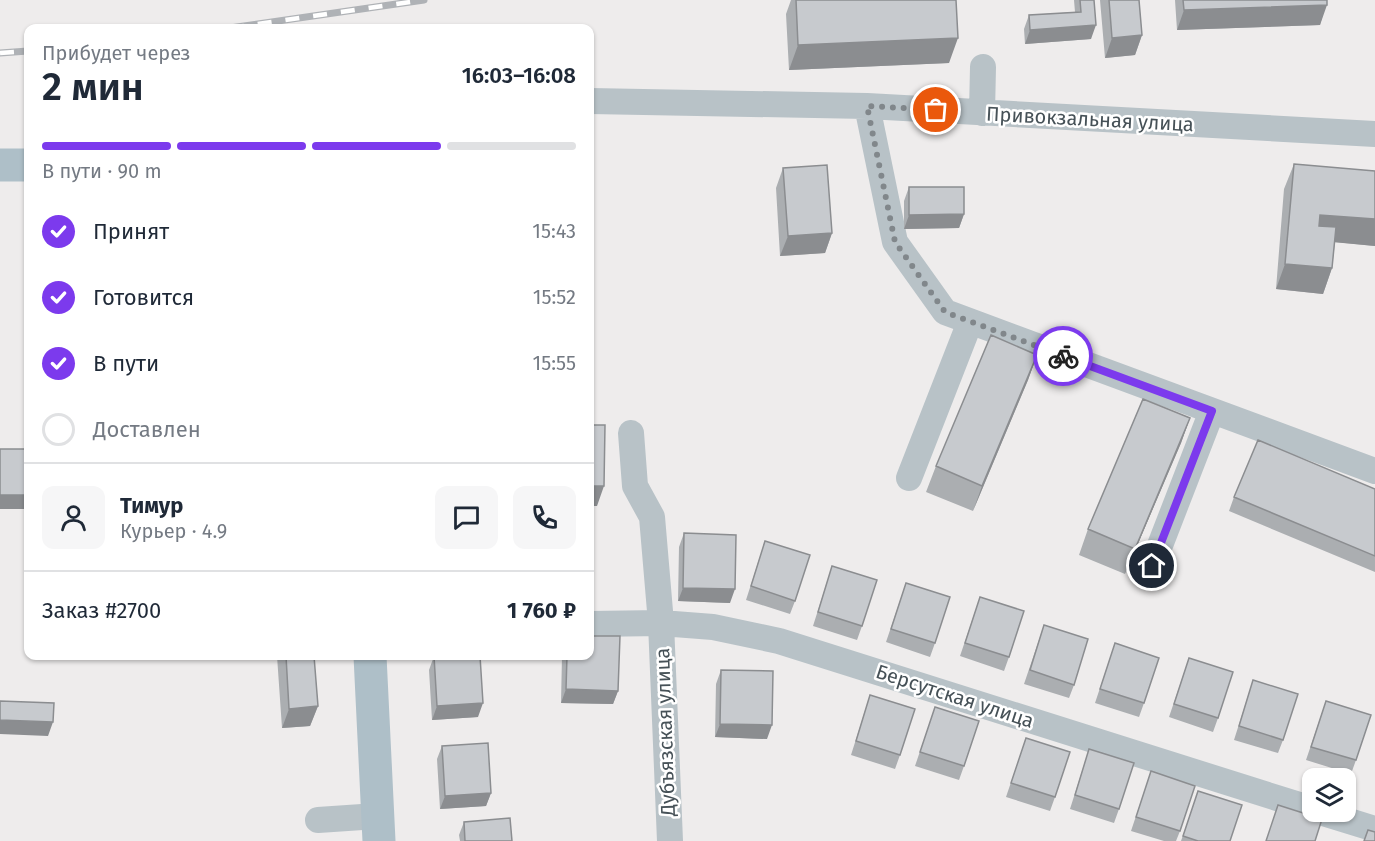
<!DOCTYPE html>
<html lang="ru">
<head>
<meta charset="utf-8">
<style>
  :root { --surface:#fff; --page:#f6f6f7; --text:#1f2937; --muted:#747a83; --line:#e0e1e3; --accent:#7c3aed }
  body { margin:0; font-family:"Fira Sans",sans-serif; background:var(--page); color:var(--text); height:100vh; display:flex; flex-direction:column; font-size:22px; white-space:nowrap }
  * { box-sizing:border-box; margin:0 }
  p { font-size:20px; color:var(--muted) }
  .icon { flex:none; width:33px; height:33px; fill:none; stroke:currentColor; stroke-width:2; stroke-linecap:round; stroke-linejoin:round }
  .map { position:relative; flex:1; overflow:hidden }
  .side { position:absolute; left:24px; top:24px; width:570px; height:636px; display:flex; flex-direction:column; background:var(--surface); border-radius:12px; box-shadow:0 2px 4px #0004 }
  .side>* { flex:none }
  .buttons { position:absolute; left:1302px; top:768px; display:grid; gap:12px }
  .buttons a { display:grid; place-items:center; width:54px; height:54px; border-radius:12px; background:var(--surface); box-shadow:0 2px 4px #0004; font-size:30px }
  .pin { position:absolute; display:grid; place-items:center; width:51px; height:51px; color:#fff; margin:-26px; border:3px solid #fff; border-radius:50%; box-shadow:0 2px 6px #0007 }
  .courier { position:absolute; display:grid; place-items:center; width:60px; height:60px; margin:-30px; border:4px solid #7c3aed; border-radius:50%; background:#fff; color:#222; box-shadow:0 2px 8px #0007 }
  .headline em { font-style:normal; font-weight:600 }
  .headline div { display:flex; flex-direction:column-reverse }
  .headline { display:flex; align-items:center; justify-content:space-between; height:102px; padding:0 18px }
  h1 { font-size:39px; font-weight:600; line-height:45px }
  .bar { display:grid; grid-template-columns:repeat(4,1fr); gap:9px 6px; align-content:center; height:72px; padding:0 18px }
  .bar i { height:8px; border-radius:4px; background:var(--line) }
  .bar .current { background:var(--accent) }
  .bar p { grid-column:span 4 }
  .line { display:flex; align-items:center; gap:15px; padding:0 18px; border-top:2px solid var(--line) }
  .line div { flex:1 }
  .round { display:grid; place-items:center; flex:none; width:63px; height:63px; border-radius:12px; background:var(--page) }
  ol { padding:0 18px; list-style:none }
  li { display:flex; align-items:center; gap:18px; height:66px }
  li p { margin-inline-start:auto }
  li .icon { padding:6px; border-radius:50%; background:var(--accent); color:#fff; stroke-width:4 }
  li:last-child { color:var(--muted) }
  li i { width:33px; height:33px; border:3px solid var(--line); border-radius:50% }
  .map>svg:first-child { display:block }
</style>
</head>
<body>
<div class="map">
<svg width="1375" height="841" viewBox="0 0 1375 841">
  <rect width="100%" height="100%" fill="#eeecec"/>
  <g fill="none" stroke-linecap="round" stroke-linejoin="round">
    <path stroke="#b8c2c7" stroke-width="26" d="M590,101l277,5 508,28
      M867,106l28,136 50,70 430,159
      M982,113l1,-46
      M631,433l4,53 17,31 9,106 9,218
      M909,478l61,-156
      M1152,566l60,-155
      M590,624l71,-1 52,4 66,14 533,168
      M1320,812l55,17
      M318,820l59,-4"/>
    <path stroke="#aebfc8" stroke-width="33" d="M0,165h28
      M370,656l9,185"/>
    <defs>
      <path id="rail" d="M230,28l194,-28
        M0,53l28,-2"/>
    </defs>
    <use href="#rail" stroke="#afb2b6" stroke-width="7"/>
    <use href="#rail" stroke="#fff" stroke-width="4.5" stroke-dasharray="14" stroke-linecap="butt"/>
  </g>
  <path fill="#abaeb1" d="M791,0h165l-7,63 -160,7 -3,-56z
    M1074,0h20l-3,39 -66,5 -1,-15 5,-14 46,-3z
    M1100,0h39l3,35 -7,20 -30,3z
    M1175,0h152l-7,25 -143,5z
    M1294,164l81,7v75l-40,-4 -3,26 -9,26 -47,-5 8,-100z
    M783,168l49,65 -7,20 -45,3 -4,-68z
    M909,187l55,27 -5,14 -55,1v-28z
    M1037,355l-9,25 -55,131 -47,-19 10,-26z
    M1190,418l-9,25 -56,131 -46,-19 9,-26z
    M1375,489v83l-146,-61 5,-14z
    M684,533l46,70 -52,-2 1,-54z
    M765,541l30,60 -5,13 -44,-14z
    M832,566l30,60 -5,14 -44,-14z
    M906,583l29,60 -5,14 -44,-15z
    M980,597l29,60 -5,14 -44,-15z
    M1044,625l30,60 -5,13 -45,-14z
    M1115,643l29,60 -5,14 -44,-14z
    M277,656h37l4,50 -8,20 -28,2z
    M434,656l44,61 -46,3 -3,-50z
    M562,656h28l28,35 -5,13 -52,-1z
    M1189,658l29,60 -5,14 -44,-15z
    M721,670l46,69 -52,-2 1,-53z
    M1253,680l30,60 -5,13 -44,-13z
    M870,695l30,60 -5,14 -44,-14z
    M1326,701l30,59 -5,14 -45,-14z
    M935,707l29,59 -5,14 -44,-14z
    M1026,738l29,59 -5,14 -44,-14z
    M442,746l49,47 -5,13 -46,3 -3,-50z
    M1089,749l30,60 -5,14 -44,-14z
    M1151,771l29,60 -4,10h-12l-33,-10z
    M1198,791l32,50h-49z
    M464,822l48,19h-52l-1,-6z"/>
  <path fill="#8b8d90" d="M1327,5l-7,20 -143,5 7,-20z
    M1096,25l-5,14 -66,5 5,-14z
    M1142,35l-7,20 -30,3 7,-20z
    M958,38l-9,25 -160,7 9,-25z
    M964,214l-5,14 -55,1 5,-14z
    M1320,215l55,4v27l-64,-6z
    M832,233l-7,20 -45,3 8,-20z
    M1285,264l47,4 -9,26 -47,-5z
    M1037,355l-9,25 -55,131 9,-25z
    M1190,418l-9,25 -56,131 10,-25z
    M590,486h14l-7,20h-7z
    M0,495h28l-4,14h-24z
    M683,588l52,1 -5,14 -52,-2z
    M566,689l52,2 -5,13 -52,-1z
    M483,703l-5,14 -46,3 5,-14z
    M318,706l-8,20 -28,2 7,-19z
    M0,720l53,2 -5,14 -48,-2z
    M720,724l52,1 -5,14 -52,-2z
    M491,793l-5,13 -46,3 5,-13z"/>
  <path fill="#c7cace" stroke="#8b8d90" stroke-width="1.5" d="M796,0h160l2,38 -160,7z
    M1080,0h14l2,25 -66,5 -1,-15 52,-3z
    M1109,0h30l3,35 -30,3z
    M1183,0h144v5l-143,5z
    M1294,164l81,7v48l-55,-4 -1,11 17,1 -4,41 -47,-4z
    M827,165l5,68 -44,3 -5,-68z
    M909,187h55v27l-55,1z
    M991,335l46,20 -55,131 -46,-20z
    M1143,399l47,19 -55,131 -47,-20z
    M590,425h15l-1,61h-14z
    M1258,440l117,49v67l-141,-59z
    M0,449h28v46h-28z
    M684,533l52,2 -1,54 -52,-1z
    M765,541l45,14 -15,46 -44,-15z
    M832,566l45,14 -15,46 -44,-14z
    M906,583l44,14 -15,46 -44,-14z
    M980,597l44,14 -15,46 -44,-14z
    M1044,625l44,14 -14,46 -44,-15z
    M590,636h30l-2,55 -52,-2 1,-33h23z
    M1115,643l44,15 -15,45 -44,-14z
    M286,656h28l4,50 -29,3z
    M434,656h46l3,47 -46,3z
    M1189,658l44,14 -15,46 -44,-14z
    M721,670l52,1 -1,54 -52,-1z
    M1253,680l45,14 -15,46 -44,-14z
    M870,695l45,14 -15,46 -44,-14z
    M0,701l54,2 -1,19 -53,-2z
    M1326,701l45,14 -15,45 -45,-13z
    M935,707l44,14 -15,45 -44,-14z
    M1026,738l44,14 -15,45 -44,-14z
    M488,743l3,50 -46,3 -3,-50z
    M1089,749l45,14 -15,46 -44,-14z
    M1151,771l44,15 -15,45 -44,-14z
    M1198,791l44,14 -12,36h-32l-15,-5z
    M1278,805l44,14 -7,22h-49z
    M510,818l2,23h-47l-1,-19z
    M1368,830l7,2v9h-11z"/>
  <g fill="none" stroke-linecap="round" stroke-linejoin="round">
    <path stroke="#81878b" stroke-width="6" stroke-dasharray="0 10.8" d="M936,110l-69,-4 28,136 50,70 118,44"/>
    <path stroke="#7c3aed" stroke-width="8" d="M1063,356l149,55 -60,155"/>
  </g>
  <g text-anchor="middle" stroke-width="5" stroke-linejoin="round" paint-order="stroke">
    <g font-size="20" fill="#465157" stroke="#fff">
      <text transform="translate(1090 119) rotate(3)" y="7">Привокзальная улица</text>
      <text transform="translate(955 696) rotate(18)" y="7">Берсутская улица</text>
      <text transform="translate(665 732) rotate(-92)" y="7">Дубъязская улица</text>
    </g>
  </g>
</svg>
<div class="buttons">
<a><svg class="icon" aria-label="layers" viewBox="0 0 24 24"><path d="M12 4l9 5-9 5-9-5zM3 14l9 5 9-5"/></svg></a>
</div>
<div class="pin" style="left:936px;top:110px;background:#ea580c"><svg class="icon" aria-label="bag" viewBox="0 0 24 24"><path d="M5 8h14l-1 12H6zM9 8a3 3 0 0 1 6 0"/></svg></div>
<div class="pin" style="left:1152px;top:566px;background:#1f2937"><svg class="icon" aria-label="home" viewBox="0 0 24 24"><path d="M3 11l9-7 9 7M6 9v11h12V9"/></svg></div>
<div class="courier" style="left:1063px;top:356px"><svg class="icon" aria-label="bike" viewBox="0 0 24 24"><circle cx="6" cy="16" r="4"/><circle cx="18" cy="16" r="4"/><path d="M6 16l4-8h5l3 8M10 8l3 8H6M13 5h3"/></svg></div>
<section class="side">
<div class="headline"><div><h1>2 мин</h1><p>Прибудет через</p></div><em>16:03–16:08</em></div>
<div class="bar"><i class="current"></i><i class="current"></i><i class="current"></i><i></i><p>В пути · 90 m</p></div>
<ol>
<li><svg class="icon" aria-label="check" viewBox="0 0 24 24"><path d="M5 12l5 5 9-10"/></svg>Принят<p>15:43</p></li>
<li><svg class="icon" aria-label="check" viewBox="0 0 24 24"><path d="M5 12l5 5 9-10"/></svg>Готовится<p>15:52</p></li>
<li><svg class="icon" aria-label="check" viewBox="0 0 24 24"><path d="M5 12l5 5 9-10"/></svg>В пути<p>15:55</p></li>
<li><i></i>Доставлен</li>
</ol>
<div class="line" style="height:108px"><a class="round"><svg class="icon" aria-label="person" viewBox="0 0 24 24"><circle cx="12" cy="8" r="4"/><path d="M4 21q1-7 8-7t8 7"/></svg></a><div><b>Тимур</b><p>Курьер · 4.9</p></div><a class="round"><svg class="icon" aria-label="chat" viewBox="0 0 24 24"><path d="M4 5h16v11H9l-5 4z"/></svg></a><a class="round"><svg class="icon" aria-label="phone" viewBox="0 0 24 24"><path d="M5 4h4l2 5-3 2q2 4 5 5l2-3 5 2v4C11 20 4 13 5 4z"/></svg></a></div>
<div class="line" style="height:78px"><div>Заказ #2700</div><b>1 760 ₽</b></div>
</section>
</div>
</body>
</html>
